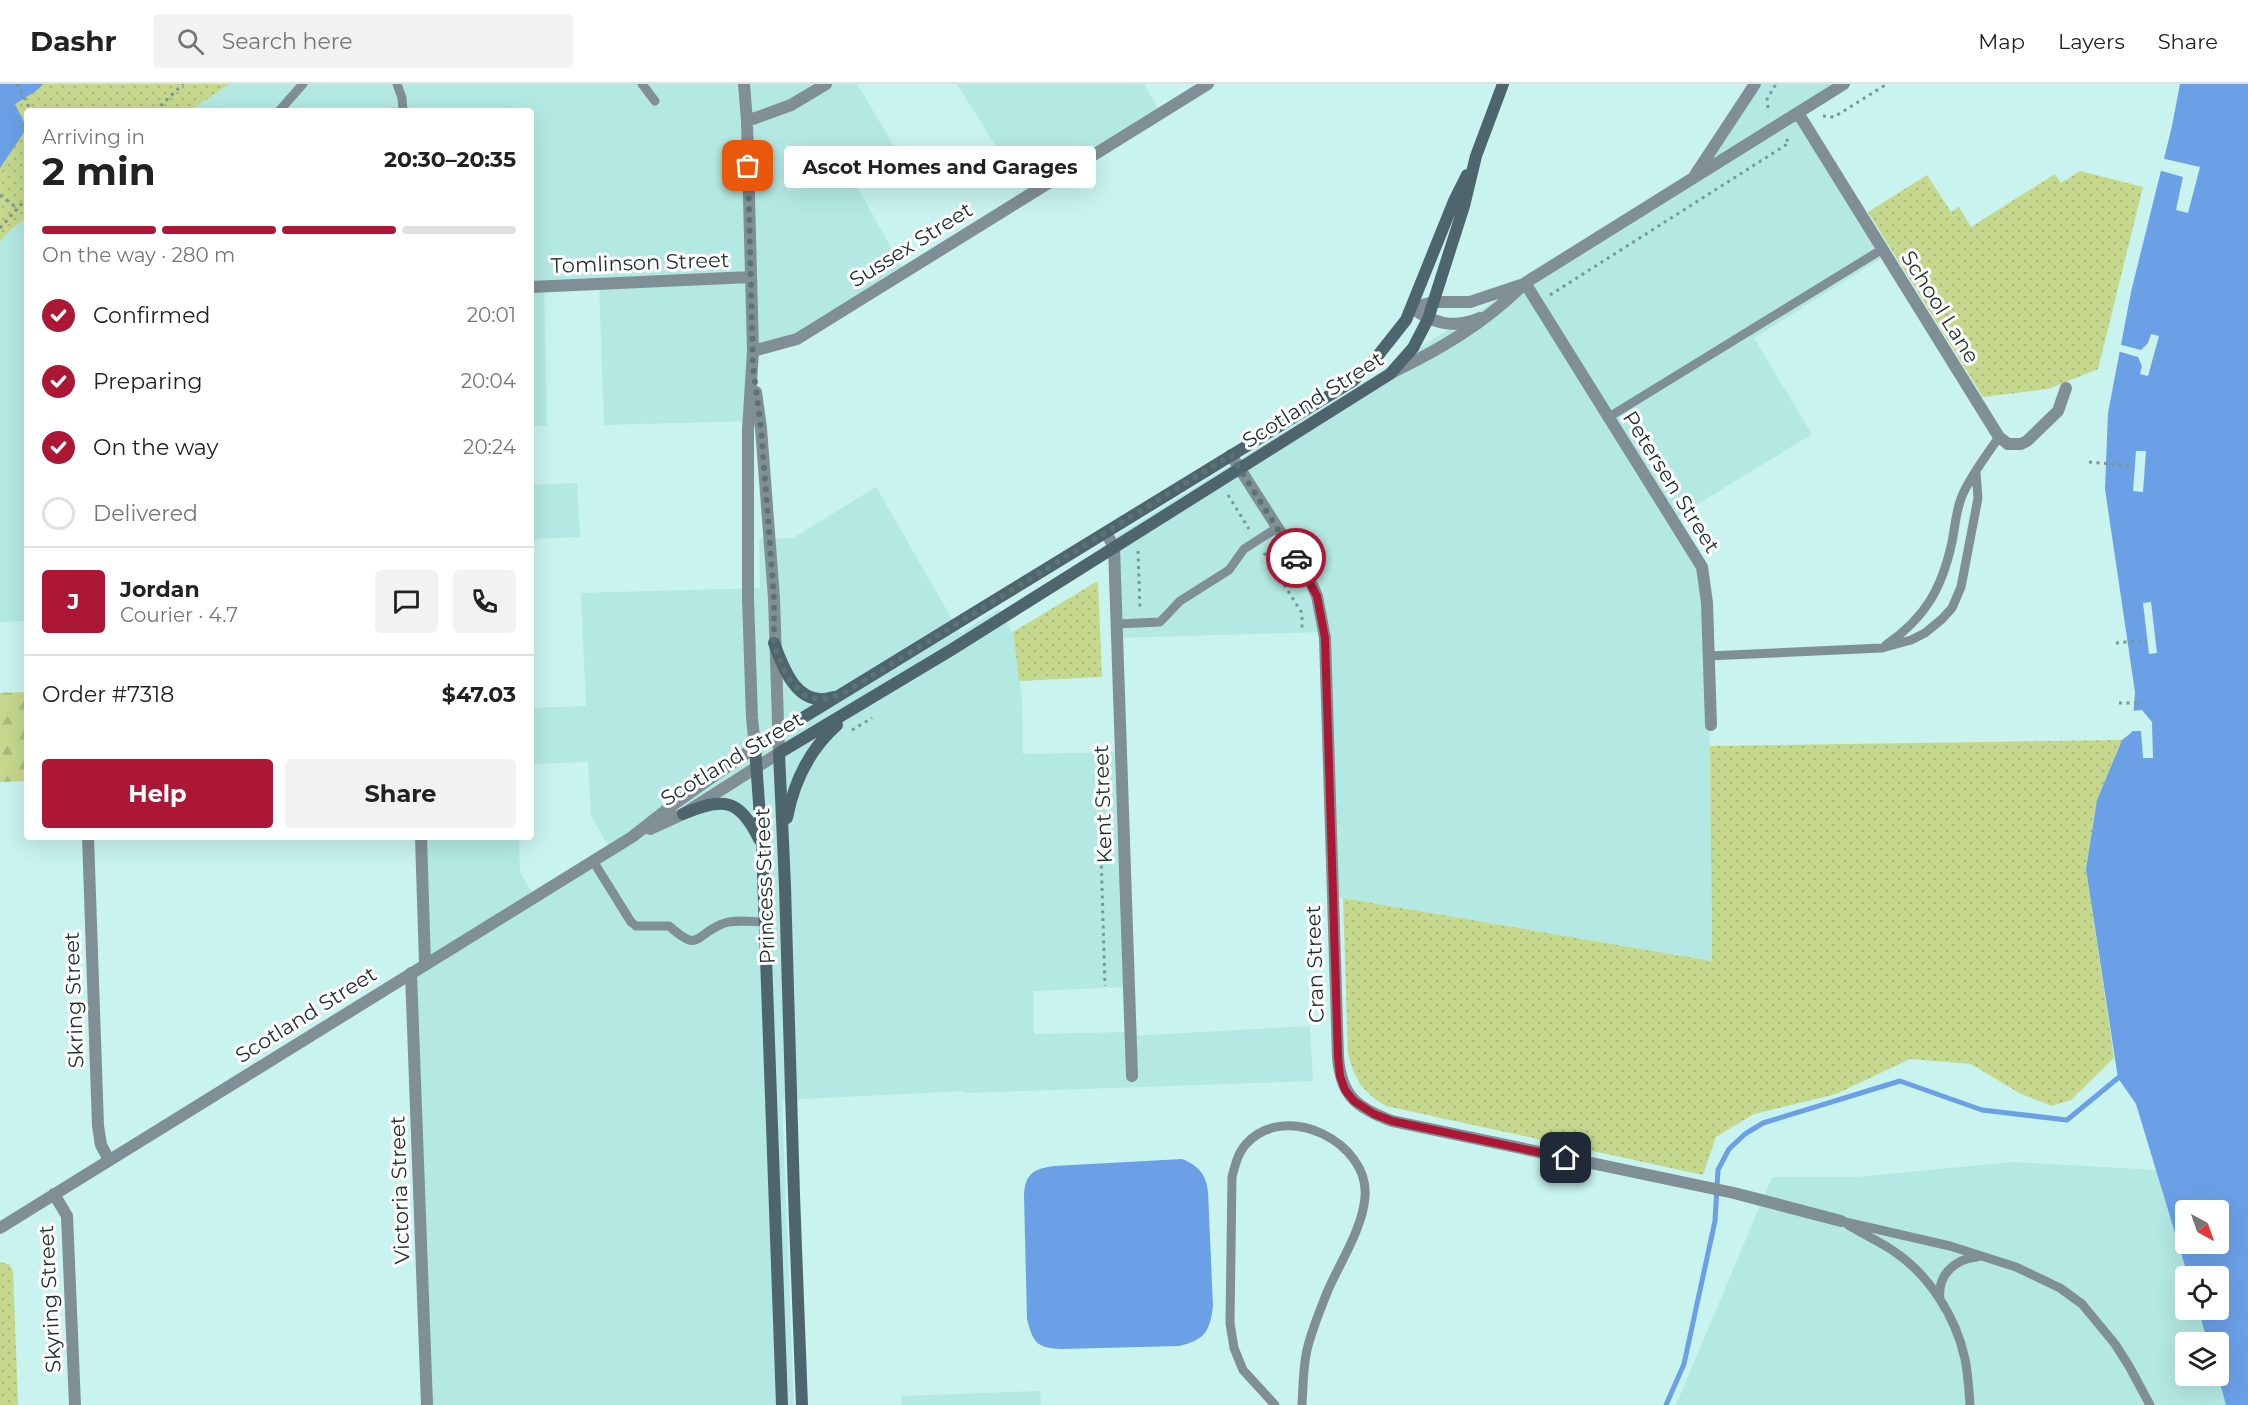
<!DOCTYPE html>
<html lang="en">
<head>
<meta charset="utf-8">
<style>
  :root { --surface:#fff; --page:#f2f2f2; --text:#222; --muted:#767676; --line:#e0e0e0; --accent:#ac1736 }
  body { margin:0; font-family:Montserrat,sans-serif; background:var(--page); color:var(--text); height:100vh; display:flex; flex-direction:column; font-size:22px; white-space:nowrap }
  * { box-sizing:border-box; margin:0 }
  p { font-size:20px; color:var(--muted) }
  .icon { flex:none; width:33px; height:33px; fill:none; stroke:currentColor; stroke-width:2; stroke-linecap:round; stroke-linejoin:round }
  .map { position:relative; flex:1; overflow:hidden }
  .drawer { position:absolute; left:24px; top:24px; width:510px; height:732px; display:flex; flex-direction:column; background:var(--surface); border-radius:6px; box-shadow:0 6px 24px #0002 }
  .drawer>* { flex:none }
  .needle { width:39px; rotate:140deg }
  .controls { position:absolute; left:2175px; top:1116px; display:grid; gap:12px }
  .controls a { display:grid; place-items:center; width:54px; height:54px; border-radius:6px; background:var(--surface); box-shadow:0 6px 24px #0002; font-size:30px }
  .pin { position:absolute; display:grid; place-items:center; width:51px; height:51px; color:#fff; margin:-26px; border-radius:12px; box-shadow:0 3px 9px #0006 }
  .courier { position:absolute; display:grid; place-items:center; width:60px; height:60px; margin:-30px; border:4px solid #ac1736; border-radius:50%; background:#fff; color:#222; box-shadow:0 2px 8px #0007 }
  .bubble { position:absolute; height:42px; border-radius:6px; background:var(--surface); box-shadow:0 6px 24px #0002; font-size:20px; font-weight:700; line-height:42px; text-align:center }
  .headline em { font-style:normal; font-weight:700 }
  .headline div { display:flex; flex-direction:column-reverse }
  .headline { display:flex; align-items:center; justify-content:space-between; height:102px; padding:0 18px }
  h1 { font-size:39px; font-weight:700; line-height:45px }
  .bar { display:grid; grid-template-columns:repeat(4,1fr); gap:9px 6px; align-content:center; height:72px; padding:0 18px }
  .bar i { height:8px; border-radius:4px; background:var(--line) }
  .bar .current { background:var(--accent) }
  .bar p { grid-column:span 4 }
  .line { display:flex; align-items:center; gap:15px; padding:0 18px; border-top:2px solid var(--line) }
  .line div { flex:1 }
  .round { display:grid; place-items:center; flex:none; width:63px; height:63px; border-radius:6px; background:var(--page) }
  ol { padding:0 18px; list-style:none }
  li { display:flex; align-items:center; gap:18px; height:66px }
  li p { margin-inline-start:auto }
  li .icon { padding:6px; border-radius:50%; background:var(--accent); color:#fff; stroke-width:4 }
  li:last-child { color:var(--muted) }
  li i { width:33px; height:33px; border:3px solid var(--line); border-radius:50% }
  .primary-button { display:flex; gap:12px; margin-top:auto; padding:12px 18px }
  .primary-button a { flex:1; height:69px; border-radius:6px; background:var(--accent); color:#fff; font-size:24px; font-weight:700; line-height:69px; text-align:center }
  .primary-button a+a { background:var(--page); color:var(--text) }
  header { display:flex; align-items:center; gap:36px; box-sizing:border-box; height:84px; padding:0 30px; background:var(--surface); border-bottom:2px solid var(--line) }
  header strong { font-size:28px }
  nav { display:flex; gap:33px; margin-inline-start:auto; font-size:21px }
  .search { width:420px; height:54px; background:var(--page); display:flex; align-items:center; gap:15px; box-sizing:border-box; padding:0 21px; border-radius:6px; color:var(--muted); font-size:22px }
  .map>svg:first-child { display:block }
</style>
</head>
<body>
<header>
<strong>Dashr</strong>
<div class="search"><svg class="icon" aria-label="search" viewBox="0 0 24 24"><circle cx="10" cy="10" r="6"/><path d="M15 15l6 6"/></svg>Search here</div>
<nav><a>Map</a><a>Layers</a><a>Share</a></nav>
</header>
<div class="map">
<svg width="2248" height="1321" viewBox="0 0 2248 1321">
  <defs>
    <pattern id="grass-dots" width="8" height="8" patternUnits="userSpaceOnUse" patternTransform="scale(1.5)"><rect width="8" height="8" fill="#c6d88d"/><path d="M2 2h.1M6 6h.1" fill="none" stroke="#aaba7a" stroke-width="1.8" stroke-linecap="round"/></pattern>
    <pattern id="forest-firs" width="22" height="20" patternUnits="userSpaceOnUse" patternTransform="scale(1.5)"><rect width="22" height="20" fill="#c6d88d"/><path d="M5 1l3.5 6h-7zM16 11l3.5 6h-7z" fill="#aaba7a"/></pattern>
  </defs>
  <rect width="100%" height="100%" fill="#c8f3ee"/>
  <path fill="#b4e9e3" d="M230,0h627l43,72 -44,29 50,89 -107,66 -47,12 1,69 -149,4 -5,-142 -55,2 3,141h-16v-315h-342z
    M957,0h187l18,31 -134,82z
    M1753,0h90l-46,29 86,144 -129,81 58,96 -140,86 31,59 7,167 2,215 -381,-65 -8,-264 -207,6 -7,-97 583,-363z
    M27,134v403l-27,1v-380l10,-12z
    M577,399l3,54 -49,2v-54z
    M876,403l84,146 39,-24 14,25 9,65 1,55 97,-2 7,235 -94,4 1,43 95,-2 1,4 180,-10 3,55 -347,12 -1,-2 -183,9 12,305h-369l-16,-432 15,-9 -4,-127h99l1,35 14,24 76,-47 -19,-33 -3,-54 -57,2v-56l55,-2 -5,-113 179,-5 -1,-49 34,-1z
    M2013,1078l143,8 32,106h-2v34h12l10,32h-22v34h32l8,29h-550l96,-228h84z
    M1040,1307l1,14h-139l-1,-9z"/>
  <path fill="url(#grass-dots)" d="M0,0h230l-41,27h-162v107l-17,12 -10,12z
    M2080,87l63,16 -45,182 -50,20 -65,8 -115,-185 59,-37 24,37 8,-5 12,20 84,-53 6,9z
    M1096,498l2,1 4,94 -83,4 -6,-49z
    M2122,656l-25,60 -11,69 28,189 -43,42 -19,6 -31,-12 -50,-30 -61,-5 -74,35 -82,20 -38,23 -13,38 -317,-69c-24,-15 -31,-25 -38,-53l-5,-155 369,63 -2,-215z
    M0,1178l10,3 3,6 5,134h-18z"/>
  <path fill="url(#forest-firs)" d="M27,608v89l-27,1v-89z"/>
  <path fill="#6ba0e7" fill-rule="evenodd" d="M0,0h43l-7,7 -21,13 12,24 -27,40z
    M2180,0h68v1321h-22l-8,-29v-34h-10l-10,-32h20v-34h-30l-52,-172 -18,-26 -32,-209 11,-69 25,-60 10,-8 3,-40 -30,-203 3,-76 23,-121 41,-166zM2186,1126h32v34h-32z
    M1182,1075c17,7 24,15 26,33l5,114c-3,26 -9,34 -34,40l-117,3c-25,-1 -29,-6 -35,-30l-3,-123c1,-22 9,-27 30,-30z"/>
  <path fill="#c8f3ee" d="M2161,74l39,9 -12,46 -12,-3 7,-33 -25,-7z
    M2151,250l8,2 -11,40 -8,-2 2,-8 -4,-9 -21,-6 1,-7 23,6 7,-7z
    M2136,367h10l-3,41 -10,-1z
    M2151,518l6,51 -8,1 -6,-51z
    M2142,626l10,12 1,36h-10l-2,-27h-12l2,-20z"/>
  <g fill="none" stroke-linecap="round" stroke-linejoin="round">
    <path stroke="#6ba0e7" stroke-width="5" d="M1666,1321l18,-41 31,-143 3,-51 11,-21 16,-15 18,-11 137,-42 82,29 85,10 51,-42 6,-3"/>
    <path stroke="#799894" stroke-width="3" stroke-dasharray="3 4.5" stroke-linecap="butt" d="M17,0l14,27
      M1768,24l-1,-9 9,-15
      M155,27l28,-27
      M1823,32l11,1 53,-33
      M0,111l18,14
      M0,144l27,-30
      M1550,211l239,-152 -4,-6
      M2089,378l45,4
      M1228,411l21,34
      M1138,467l2,59
      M1264,469l38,60v17
      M2116,559l31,-3
      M2119,619h24
      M852,646l20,-12
      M1098,669l7,233"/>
    <path stroke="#808f95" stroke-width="9" d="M397,0l5,14 1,13
      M642,0l13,17
      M279,27l24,-27
      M1609,333l272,-167
      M1117,540l43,-2 20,-21 49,-31 15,-21 33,-21
      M1886,561c40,-28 56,-57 66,-103 3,-15 4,-32 10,-46 9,-21 24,-40 37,-59
      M1708,572l174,-8 29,-8 14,-7 17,-14 10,-11 9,-21 17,-89 -2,-25
      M593,777l38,61 5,4h33c31,27 24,10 53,-2 11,-5 30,-2 42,-2
      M1841,1137l109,25 66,21 44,21 22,16 33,40 14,22 21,39
      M1848,1141c15,9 30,16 44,25 37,24 64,67 73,109 3,15 4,31 5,46
      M1940,1215c-3,-23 14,-40 37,-42
      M1275,1321l-32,-35 -9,-22 -4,-25 2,-146c3,-12 6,-24 14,-33 40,-44 124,-1 119,53 -2,30 -25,66 -37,93 -7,18 -19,46 -22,65 -3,16 -3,33 -4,50"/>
    <path stroke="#808f95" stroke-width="12" d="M744,0l3,37 6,230 -5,79v169l4,119 3,29
      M1798,29l201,324 9,7h13l6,-3 31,-30 8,-23
      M747,37l44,-16 35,-21
      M1695,91l60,-91
      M1525,199l177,284 5,36 4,122
      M531,203l220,-10
      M1412,224l21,-6h37l51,-17
      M1412,224c23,16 41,21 68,10
      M753,267l44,-12 411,-255
      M1391,289c50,-24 94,-50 134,-90l319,-199
      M756,308l5,36 13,170 5,155
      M1231,371l76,119 10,22 8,42 13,419c3,39 19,51 54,64l342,72 107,28
      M1106,449l8,14 18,529
      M88,753l10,289 3,19 8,15
      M421,753l4,127
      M411,889l16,432
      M54,1110l13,22 8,189"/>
    <path stroke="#808f95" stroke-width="12" d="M650,745l33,-15 96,-61
      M0,1144l632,-391 42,-33 81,-57"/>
    <path stroke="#4e656d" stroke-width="12" d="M774,559c10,27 24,66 60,54
      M683,730c40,-17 56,-16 76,25
      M787,734c7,-37 22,-68 50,-93
      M782,1321l-20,-559 -7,-99 598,-366 19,-18 34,-43 48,-119 13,-26
      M802,1321l-8,-210 -9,-309 -6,-133 172,-103 439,-276 23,-26 15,-29 36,-113 12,-50 27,-72"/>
  </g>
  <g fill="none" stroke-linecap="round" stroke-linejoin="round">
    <path stroke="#5a7471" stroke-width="6" stroke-dasharray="0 10.8" d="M748,82l5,201 8,61 5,64 8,106v46l13,33 17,18 16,5 23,-6 388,-239 65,103"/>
    <path stroke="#ac1736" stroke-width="8" d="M1296,474l21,38 8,42 13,419 2,19 5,14 9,11 20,13 18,7 174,37"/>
  </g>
  <g text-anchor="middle" stroke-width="6" stroke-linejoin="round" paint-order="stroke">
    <g font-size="21" fill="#1f302e" stroke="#fff">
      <text transform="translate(911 161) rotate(-32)" y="7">Sussex Street</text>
      <text transform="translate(640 179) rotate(-2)" y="7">Tomlinson Street</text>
      <text transform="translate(1940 223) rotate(58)" y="7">School Lane</text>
      <text transform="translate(1313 316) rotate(-32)" y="7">Scotland Street</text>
      <text transform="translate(1671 398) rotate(58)" y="7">Petersen Street</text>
      <text transform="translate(732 675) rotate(-31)" y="7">Scotland Street</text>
      <text transform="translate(1103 720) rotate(-92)" y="7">Kent Street</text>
      <text transform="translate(765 802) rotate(-92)" y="7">Princess Street</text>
      <text transform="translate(1315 880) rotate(-92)" y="7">Cran Street</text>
      <text transform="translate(74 916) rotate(-92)" y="7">Skring Street</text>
      <text transform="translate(306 931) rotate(-32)" y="7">Scotland Street</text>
      <text transform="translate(400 1106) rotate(-92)" y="7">Victoria Street</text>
      <text transform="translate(50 1215) rotate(-93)" y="7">Skyring Street</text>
    </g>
  </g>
</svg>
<div class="controls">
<a><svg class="needle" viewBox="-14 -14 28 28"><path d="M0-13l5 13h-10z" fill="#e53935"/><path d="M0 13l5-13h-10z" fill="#767676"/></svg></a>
<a><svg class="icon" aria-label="locate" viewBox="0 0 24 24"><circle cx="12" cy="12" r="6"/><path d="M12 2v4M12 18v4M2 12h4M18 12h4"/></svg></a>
<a><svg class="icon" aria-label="layers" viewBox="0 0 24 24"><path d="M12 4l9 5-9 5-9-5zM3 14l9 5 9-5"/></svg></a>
</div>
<div class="pin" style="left:748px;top:82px;background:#ea580c"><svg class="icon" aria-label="bag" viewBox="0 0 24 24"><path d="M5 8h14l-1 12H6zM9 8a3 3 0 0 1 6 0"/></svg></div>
<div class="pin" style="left:1566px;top:1074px;background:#1f2937"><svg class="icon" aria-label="home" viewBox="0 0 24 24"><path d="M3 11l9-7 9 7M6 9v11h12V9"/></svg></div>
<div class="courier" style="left:1296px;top:474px"><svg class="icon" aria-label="car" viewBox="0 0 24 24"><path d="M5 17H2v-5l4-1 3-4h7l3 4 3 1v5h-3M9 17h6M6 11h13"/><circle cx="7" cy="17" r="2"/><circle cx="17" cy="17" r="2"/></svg></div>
<div class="bubble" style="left:784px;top:62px;width:312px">Ascot Homes and Garages</div>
<section class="drawer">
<div class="headline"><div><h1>2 min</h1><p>Arriving in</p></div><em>20:30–20:35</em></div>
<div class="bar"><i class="current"></i><i class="current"></i><i class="current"></i><i></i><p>On the way · 280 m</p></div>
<ol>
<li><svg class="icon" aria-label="check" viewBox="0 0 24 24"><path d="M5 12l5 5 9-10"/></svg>Confirmed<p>20:01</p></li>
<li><svg class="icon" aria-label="check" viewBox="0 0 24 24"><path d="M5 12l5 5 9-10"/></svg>Preparing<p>20:04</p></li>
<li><svg class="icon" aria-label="check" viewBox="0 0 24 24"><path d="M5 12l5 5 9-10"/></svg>On the way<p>20:24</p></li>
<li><i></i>Delivered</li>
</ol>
<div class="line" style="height:108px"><b class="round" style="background:var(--accent);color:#fff">J</b><div><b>Jordan</b><p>Courier · 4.7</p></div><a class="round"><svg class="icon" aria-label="chat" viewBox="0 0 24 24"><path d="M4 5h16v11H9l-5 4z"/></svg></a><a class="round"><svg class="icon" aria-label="phone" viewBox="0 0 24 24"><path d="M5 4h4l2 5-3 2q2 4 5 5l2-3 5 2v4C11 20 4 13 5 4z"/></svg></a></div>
<div class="line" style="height:78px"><div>Order #7318</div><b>$47.03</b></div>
<div class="primary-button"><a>Help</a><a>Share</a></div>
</section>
</div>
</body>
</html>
